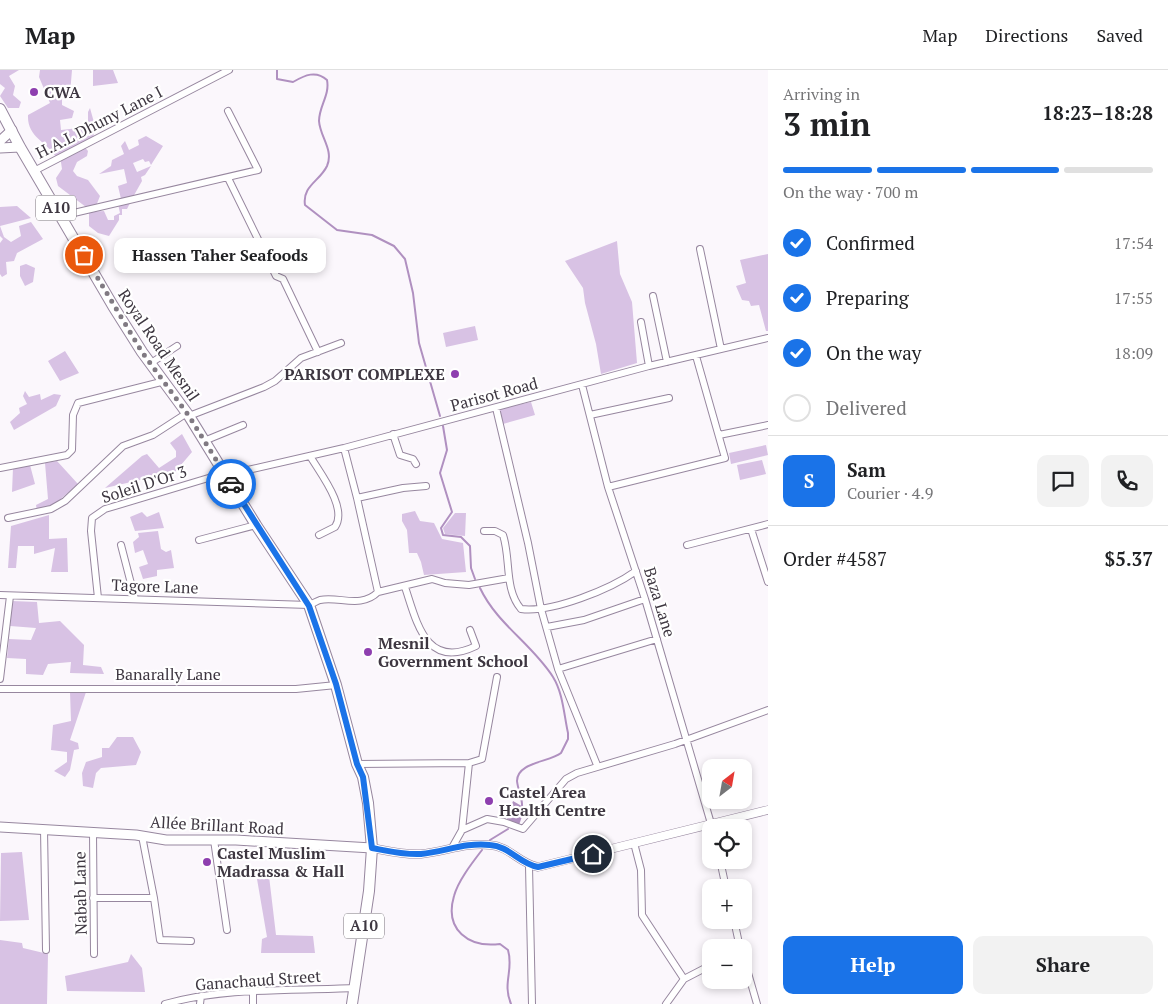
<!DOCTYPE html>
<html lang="en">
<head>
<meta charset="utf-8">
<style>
  :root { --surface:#fff; --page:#f2f2f2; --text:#202124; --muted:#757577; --line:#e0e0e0; --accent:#1a73e8 }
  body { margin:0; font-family:"PT Serif",serif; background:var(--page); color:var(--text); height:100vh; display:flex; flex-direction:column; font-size:19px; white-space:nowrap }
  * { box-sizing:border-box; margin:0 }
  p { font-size:16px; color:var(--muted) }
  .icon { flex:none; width:28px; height:28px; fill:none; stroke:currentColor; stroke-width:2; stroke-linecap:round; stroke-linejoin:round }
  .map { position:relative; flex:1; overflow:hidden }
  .panel { display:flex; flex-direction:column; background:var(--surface); width:400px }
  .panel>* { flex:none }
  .needle { width:32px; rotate:31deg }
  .tools { position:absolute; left:702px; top:689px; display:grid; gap:10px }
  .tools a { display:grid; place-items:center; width:50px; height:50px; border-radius:10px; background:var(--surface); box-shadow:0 2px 8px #0003; font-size:25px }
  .pin { position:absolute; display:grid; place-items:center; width:42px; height:42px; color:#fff; margin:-21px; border:2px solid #fff; border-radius:50%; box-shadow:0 1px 5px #0007 }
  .courier { position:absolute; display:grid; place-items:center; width:50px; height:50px; margin:-25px; border:4px solid #1a73e8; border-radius:50%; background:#fff; color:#222; box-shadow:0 1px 6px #0007 }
  .bubble { position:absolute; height:35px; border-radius:10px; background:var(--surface); box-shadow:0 2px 8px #0003; font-size:16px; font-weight:700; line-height:35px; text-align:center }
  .overview em { font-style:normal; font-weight:700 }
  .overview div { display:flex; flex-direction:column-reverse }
  .overview { display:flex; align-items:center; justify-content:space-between; height:85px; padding:0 15px }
  h1 { font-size:32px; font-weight:700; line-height:38px }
  .bar { display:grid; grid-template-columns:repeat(4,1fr); gap:8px 5px; align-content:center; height:60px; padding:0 15px }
  .bar i { height:6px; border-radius:4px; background:var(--line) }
  .bar .on { background:var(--accent) }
  .bar p { grid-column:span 4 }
  .line { display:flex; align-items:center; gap:12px; padding:0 15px; border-top:1px solid var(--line) }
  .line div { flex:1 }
  .round { display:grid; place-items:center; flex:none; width:52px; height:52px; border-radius:10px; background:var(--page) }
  ol { padding:0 15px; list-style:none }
  li { display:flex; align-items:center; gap:15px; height:55px }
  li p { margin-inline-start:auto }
  li .icon { padding:5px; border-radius:50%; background:var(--accent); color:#fff; stroke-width:4 }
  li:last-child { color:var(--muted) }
  li i { width:28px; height:28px; border:2px solid var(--line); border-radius:50% }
  .primary-button { display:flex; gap:10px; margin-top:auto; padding:10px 15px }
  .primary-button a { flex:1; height:58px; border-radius:10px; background:var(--accent); color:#fff; font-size:20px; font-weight:700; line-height:58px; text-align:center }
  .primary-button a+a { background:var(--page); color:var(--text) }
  header { display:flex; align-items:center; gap:30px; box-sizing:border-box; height:70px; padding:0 25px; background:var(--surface); border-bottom:1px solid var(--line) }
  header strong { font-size:24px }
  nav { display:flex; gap:28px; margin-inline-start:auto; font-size:18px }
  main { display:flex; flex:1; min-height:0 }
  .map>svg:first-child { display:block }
</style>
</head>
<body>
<header>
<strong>Map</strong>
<nav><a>Map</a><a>Directions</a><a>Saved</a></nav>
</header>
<main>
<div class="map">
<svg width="768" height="934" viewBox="0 0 768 934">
  <rect width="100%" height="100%" fill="#fbf7fc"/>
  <path fill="#d8c2e4" d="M0,0h19l-10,6 6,10 -2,9 8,7 -2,6h-11l-8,-12 5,-8 -5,-4z
    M40,0h32l-2,24 -8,-1v12l12,6 -2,7 -12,2 1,10 27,-3v-15l2,-4 5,18 -2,13 -11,5 6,7 -1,5 -10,6 -4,9 4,5 11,4 12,16 -4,10 -10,1 -28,-21 -2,-8 6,-9 -2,-13 -4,1c-10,-16 -29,-20 -28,-42l22,-12 -11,-26z
    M93,0h20l5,13 -25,3z
    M146,66l17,10 -12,19 -2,-4 -4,1 -2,-3 -10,4 4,9 14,-6 -6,9 -4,2 1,4 -9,16 -12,2 -3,-13 9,-3 -3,-14 -25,5 12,-8 1,-6 12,-6 -3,-8 4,-5 4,9 10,-5 -1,-5z
    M131,131l-4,8h-5v6h-3v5l-10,16 -11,-3 -9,-7v-14l15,-1 4,9h6v-4l6,-3 -2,-9z
    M17,136l14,12 -31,8 4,11 7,5 10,-6 -2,-10 12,-4 12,17 -26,14 -3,8 -8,1 1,12 -5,3 -2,-3v-31l3,-4 -3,-3v-29z
    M617,171l3,33 12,28 5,61 -36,11 -5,-30 -11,-41 -2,-15 -18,-27z
    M768,184v77h-2l-7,-26 -8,1 -2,-5 -7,-1 -6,-14 10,-3 -6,-23z
    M26,194l9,4 -2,14 -8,4 -5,-10v-10z
    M475,256l3,14 -32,7 -3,-14z
    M65,281l14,22 -19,8 -12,-20z
    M25,321l4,6 11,-3 1,6 13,-6 7,1 -5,11 -42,24 -4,-8 10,-9 -1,-5 8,-4 -4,-8z
    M531,332l4,13 -32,9 -5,-15z
    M182,364l10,18 -17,20 -70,16 37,-32 5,-2 12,14 17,-11v-6l-6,-8z
    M766,375l2,10 -37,9 -2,-11z
    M762,390l4,14 -26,6 -3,-15z
    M57,391l21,23 -22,19 -19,8 -1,-6 12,-6 -3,-36z
    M30,395l5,19 -23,8 1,-24z
    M415,441l5,10 14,2 8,16 21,4 3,29 -42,3 -3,-13 -4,-9h-8l-2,-23 -5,-9v-7z
    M142,442l5,5 12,-5 5,16 -29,3 -5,-14z
    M455,443h11l-1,23 -20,-2 -2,-6z
    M49,445v24l18,-1 1,34h-17l4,-24 -21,6v-8h-16l-2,22h-8l3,-42z
    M158,461l3,18 5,3 5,-2 3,18 -17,2v6l-14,3 -4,-12 9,-3 -5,-14 -8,3 -2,-11 6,-5 -1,-4z
    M12,531l25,1 2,21 21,-2 24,24 -1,20 18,2 3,7 -34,-1 1,-11 -23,2 -5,11 -17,-1v-15l-19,-1 2,-19 22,1 5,-12 -26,-2z
    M70,622h16l-16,48 8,3 1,6 -5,1 -4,20 -5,7 -11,-6 13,-9v-10l-16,-2 2,-25 18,-4z
    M117,667h16l8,15 -5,13 -35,3 -5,5 -3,15 -10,-2 -1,-13 4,-11 16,-5v-9h7z
    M22,782l7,68 -29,1 1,-68z
    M269,806l7,59 37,1 2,17h-54l1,-14 5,-2 -10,-58z
    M0,870l22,3 1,5 25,6 -1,50h-47z
    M131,884l11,14 3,24 -78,-1 -2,-15 63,-14z"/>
  <path fill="#b090c0" d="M513,731l12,7 -6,17 -12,-6z"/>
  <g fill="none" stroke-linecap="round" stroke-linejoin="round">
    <path stroke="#b090c0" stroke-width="2" d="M277,0v9l16,3c12,-7 23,-12 34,-2 3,15 -8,26 -8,41 1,16 15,29 8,45 -7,15 -25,20 -22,39l32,25 35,5 22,11 11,13 8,34 6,50 21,73
      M443,356l4,24 -7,23 12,39 -11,16 2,7 18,2 9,9 1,22 4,11
      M480,518c17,36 52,56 73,89 10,16 11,38 15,56v6l-7,14c-11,9 -44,9 -44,28 1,10 6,17 5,27
      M490,770l18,-11
      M482,780c-10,13 -24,31 -28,46 -10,34 15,52 46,48l8,6c6,20 -6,33 3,54"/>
    <defs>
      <path id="minor" d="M34,101l195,-101
        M228,108l48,98 7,3 35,73
        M61,146l197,-46 -30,-59
        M700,179l21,100
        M653,226l14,66
        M641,252l8,44
        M151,293l26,-17
        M582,315l26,102 37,112 67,228
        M496,338l32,135 13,66 17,60 39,96
        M590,345l79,-17
        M189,346l75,-29 11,-6 26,-23 40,-15
        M393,364l7,21 13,4 3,5
        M719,365l49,-10
        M204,371l39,-16
        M344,378l13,50
        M310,386c10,17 38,52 25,71l-16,8
        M0,398l67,-13 5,-5 1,-35 5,-12 87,-22
        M226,405l118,-27 305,-82 119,-28
        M608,417l117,-29 -29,-102
        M8,448l43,-9 14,-8 58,-55 30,-11 34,-22
        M751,459l17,53
        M484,461h11l8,4c8,24 1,54 18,74 31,4 90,-20 115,-38
        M199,470l57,-15
        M121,475l14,54
        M687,475l81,-21
        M405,517c12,36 21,83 71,59l-6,-16
        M378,522l-21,-94 46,-10 23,-2
        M0,525l309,10c3,-1 8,-4 11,-5 19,-4 41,9 58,-8l54,-13 13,4 24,2 40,-7
        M98,528l-7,-67 1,-13 13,-9 120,-36
        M547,557l37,-7 61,-21
        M558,599l99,-30
        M0,609l10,-83
        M0,619h296l40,-4
        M357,694l112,-1
        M44,759l2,121
        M462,760l7,-67 13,-4 15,-82
        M93,762l1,122
        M214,770l13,90
        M634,773l7,27 1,45 42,64
        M453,776l9,-16 25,-11 17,3 19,7 43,-50 11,-6 98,-29 93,-34
        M720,790l6,28
        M529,796l3,138
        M93,828h61l-12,-62
        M154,828l6,42 31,1
        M734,850l6,28
        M744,889l13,45
        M253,921v13
        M165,934c60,-17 126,-13 189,-16
        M200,934l1,-8
        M666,934l18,-25 27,-14"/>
      <path id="tertiary" d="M372,778c16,3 32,7 49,6 23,-2 45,-12 69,-9 19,1 30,19 48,22l230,-57"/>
      <path id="secondary" d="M0,71l12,-11
        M0,78l20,-1
        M0,757l136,8 30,5h70l136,8"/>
      <path id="primary" d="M0,39l20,38 93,159 29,46 47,64 67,109 53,80 27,80 21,79 6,13 5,26 4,45 -3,43 -17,113"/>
    </defs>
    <use href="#minor" stroke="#97879f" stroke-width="8"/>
    <use href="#tertiary" stroke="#97879f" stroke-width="9"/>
    <use href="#secondary" stroke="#97879f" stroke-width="11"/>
    <use href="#primary" stroke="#97879f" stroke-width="12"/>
    <use href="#minor" stroke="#fff" stroke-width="6"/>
    <use href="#tertiary" stroke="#fff" stroke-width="8"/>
    <use href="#secondary" stroke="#fff" stroke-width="9"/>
    <use href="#primary" stroke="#fff" stroke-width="10"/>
  </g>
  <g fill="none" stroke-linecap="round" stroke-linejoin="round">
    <path stroke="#807a82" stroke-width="5" stroke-dasharray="0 9" d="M84,185l58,97 47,64 42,68"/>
    <path stroke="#1a73e8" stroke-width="6" d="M231,414l78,122 27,78 21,80 6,13 9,71c16,3 33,7 49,6 23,-2 45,-12 69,-9 19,1 30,19 48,22l55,-13"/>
  </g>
  <g fill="#8e3faf" stroke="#fff" stroke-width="2">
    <circle cx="34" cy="22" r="5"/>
    <circle cx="455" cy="304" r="5"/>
    <circle cx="368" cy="582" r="5"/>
    <circle cx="489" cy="731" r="5"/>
    <circle cx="207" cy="792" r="5"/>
  </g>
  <g text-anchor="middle" stroke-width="4.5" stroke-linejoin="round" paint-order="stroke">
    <g fill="#fff" stroke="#78737a" stroke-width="1">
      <rect x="36" y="125.5" width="40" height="25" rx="4"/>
      <rect x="344" y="843.5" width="40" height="25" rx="4"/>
    </g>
    <g font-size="15" font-weight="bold" fill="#3e3741">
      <text x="56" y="143">A10</text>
      <text x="364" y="861">A10</text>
    </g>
    <g font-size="16" font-weight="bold" fill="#3e3741" stroke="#fff" text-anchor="start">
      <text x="44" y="28">CWA</text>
      <text x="445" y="310" text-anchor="end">PARISOT COMPLEXE</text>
      <text x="378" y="579">Mesnil<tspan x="378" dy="18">Government School</tspan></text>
      <text x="499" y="728">Castel Area<tspan x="499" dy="18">Health Centre</tspan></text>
      <text x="217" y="789">Castel Muslim<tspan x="217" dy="18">Madrassa &amp; Hall</tspan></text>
    </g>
    <g font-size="16" fill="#3e3741" stroke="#fff">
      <text transform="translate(99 52) rotate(-27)" y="6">H.A.L Dhuny Lane I</text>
      <text transform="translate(159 275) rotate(56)" y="6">Royal Road Mesnil</text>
      <text transform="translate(494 324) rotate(-15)" y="6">Parisot Road</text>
      <text transform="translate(144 414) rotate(-18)" y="6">Soleil D'Or 3</text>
      <text transform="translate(155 516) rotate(2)" y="6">Tagore Lane</text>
      <text transform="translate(660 532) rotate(73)" y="6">Baza Lane</text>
      <text x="168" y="610">Banarally Lane</text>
      <text transform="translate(217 755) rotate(3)" y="6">Allée Brillant Road</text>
      <text transform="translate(80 823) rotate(-91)" y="6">Nabab Lane</text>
      <text transform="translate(258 910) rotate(-4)" y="6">Ganachaud Street</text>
    </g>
  </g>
</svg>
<div class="tools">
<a><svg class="needle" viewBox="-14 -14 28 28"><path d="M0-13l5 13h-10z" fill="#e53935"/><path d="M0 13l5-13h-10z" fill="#757577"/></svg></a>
<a><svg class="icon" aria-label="locate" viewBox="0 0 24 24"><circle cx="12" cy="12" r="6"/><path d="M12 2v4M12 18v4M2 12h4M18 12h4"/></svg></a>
<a>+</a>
<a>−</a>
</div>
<div class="pin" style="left:84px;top:185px;background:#ea580c"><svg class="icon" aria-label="bag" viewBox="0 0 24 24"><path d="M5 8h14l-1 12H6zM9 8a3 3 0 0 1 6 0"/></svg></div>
<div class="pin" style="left:593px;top:784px;background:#1f2937"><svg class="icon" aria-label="home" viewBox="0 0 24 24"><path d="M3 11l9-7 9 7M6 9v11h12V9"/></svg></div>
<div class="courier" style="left:231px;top:414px"><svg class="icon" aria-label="car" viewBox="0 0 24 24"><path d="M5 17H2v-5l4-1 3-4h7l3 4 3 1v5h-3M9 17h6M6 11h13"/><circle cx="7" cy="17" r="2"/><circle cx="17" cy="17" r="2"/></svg></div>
<div class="bubble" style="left:114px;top:168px;width:212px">Hassen Taher Seafoods</div>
</div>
<section class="panel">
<div class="overview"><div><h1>3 min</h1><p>Arriving in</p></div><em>18:23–18:28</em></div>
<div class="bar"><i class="on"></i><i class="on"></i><i class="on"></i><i></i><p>On the way · 700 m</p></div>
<ol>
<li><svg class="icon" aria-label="check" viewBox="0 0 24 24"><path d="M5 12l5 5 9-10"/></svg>Confirmed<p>17:54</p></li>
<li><svg class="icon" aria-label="check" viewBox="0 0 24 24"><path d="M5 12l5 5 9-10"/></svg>Preparing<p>17:55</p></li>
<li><svg class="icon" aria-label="check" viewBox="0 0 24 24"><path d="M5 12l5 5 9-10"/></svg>On the way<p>18:09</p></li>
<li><i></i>Delivered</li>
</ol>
<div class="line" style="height:90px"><b class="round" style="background:var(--accent);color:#fff">S</b><div><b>Sam</b><p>Courier · 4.9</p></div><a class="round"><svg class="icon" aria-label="chat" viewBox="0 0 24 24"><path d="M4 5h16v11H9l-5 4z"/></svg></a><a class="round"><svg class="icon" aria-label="phone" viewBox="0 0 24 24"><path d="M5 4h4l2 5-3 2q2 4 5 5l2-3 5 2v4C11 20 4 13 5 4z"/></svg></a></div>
<div class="line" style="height:65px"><div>Order #4587</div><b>$5.37</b></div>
<div class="primary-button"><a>Help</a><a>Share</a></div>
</section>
</main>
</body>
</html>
